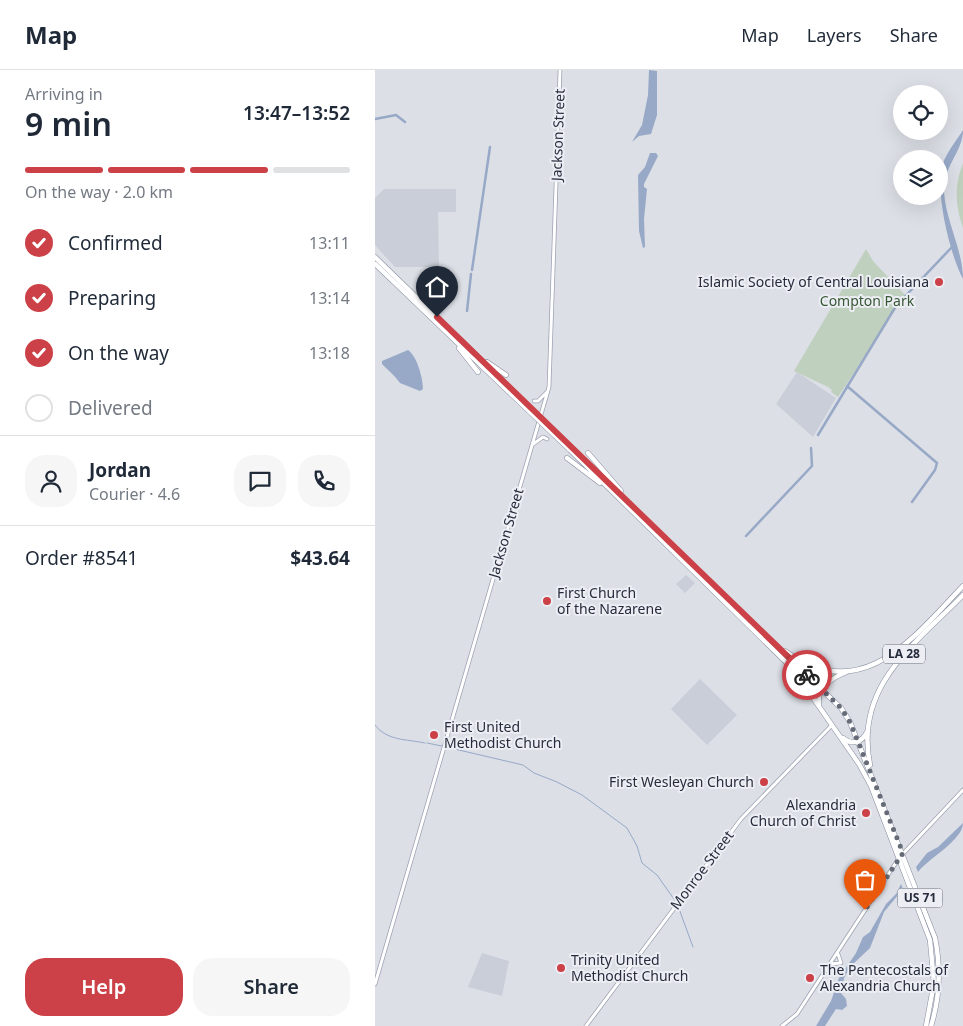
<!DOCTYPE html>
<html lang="en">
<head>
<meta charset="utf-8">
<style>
  :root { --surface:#fff; --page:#f6f6f7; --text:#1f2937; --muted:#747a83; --line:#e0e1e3; --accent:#cc4147 }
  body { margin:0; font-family:"Noto Sans",sans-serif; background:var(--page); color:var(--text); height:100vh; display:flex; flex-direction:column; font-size:19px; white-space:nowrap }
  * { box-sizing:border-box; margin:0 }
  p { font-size:16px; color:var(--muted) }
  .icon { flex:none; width:28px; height:28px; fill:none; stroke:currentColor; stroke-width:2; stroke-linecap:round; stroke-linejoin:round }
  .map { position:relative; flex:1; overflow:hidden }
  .sheet { display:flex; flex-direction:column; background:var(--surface); width:375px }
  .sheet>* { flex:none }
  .buttons { position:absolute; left:518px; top:15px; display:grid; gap:10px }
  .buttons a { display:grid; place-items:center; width:55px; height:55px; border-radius:50%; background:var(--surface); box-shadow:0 5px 20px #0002; font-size:25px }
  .pin { position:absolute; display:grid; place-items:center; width:42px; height:42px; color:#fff; margin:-51px -21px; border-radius:50% 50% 50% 0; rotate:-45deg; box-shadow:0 0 5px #0007 }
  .pin .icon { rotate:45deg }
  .courier { position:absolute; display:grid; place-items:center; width:50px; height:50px; margin:-25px; border:4px solid #cc4147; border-radius:50%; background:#fff; color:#222; box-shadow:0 1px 6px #0007 }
  .overview em { font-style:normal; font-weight:600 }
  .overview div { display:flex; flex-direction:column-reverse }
  .overview { display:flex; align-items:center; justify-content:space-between; height:85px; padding:0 25px }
  h1 { font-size:32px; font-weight:600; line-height:38px }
  .bar { display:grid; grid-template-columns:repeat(4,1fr); gap:8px 5px; align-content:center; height:60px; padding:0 25px }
  .bar i { height:6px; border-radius:4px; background:var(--line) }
  .bar .current { background:var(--accent) }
  .bar p { grid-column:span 4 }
  .line { display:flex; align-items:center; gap:12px; padding:0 25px; border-top:1px solid var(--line) }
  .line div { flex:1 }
  .round { display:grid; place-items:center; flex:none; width:52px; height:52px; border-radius:20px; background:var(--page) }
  ol { padding:0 25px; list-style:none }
  li { display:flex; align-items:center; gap:15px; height:55px }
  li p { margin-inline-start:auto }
  li .icon { padding:5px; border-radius:50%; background:var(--accent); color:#fff; stroke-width:4 }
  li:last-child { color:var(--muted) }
  li i { width:28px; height:28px; border:2px solid var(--line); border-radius:50% }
  .primary-button { display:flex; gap:10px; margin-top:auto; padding:10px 25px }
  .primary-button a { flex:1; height:58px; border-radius:20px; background:var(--accent); color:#fff; font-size:20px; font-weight:600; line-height:58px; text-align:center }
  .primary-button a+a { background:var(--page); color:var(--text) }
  header { display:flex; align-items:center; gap:30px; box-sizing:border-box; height:70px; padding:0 25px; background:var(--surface); border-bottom:1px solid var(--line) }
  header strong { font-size:24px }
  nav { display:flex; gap:28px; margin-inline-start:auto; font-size:18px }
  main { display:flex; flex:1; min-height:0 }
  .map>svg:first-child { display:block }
</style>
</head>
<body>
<header>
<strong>Map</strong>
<nav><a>Map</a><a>Layers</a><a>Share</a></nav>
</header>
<main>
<section class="sheet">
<div class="overview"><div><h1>9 min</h1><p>Arriving in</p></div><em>13:47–13:52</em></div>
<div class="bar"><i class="current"></i><i class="current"></i><i class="current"></i><i></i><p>On the way · 2.0 km</p></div>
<ol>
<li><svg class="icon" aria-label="check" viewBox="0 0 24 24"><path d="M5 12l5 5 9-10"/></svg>Confirmed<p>13:11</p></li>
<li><svg class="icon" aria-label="check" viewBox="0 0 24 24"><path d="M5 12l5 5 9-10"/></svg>Preparing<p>13:14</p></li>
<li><svg class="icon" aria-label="check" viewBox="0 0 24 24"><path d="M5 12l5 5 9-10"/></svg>On the way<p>13:18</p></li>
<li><i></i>Delivered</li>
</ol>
<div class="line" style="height:90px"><a class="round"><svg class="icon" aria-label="person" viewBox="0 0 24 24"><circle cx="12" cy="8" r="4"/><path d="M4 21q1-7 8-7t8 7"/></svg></a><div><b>Jordan</b><p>Courier · 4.6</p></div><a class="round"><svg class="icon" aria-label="chat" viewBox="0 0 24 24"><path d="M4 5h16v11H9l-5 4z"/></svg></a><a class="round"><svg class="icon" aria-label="phone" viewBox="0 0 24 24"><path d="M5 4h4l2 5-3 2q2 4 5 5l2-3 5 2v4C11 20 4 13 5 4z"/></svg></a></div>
<div class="line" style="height:65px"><div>Order #8541</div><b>$43.64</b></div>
<div class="primary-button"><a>Help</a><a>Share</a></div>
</section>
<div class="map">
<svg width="588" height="956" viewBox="0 0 588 956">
  <rect width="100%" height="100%" fill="#dcdfe6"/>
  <path fill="#caced8" d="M9,119h72v23h-18l1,55h-44l-20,-22v-47z
    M422,302l39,26 -23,39 -37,-33z
    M311,505l9,8 -10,10 -9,-9z
    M325,609l37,36 -30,30 -36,-36z
    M107,883l27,8 -7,35 -34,-9z"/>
  <path fill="#c0d0be" d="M588,93v65c-8,-23 -9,-43 0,-65z
    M491,179l7,12 32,34 -67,102 -7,-5 1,-2 -4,-3 -34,-16z
    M376,555l70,65 -4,10 -18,-27z
    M419,589l17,8 30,5 -18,15z"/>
  <path fill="#97a9c7" d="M274,0l8,1v44l-6,19 -12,2 -7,6 10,-17 6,-30z
    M588,60c0,22 -20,36 -19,62 2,30 19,58 19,87 -13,-24 -29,-89 -20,-116 4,-11 13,-22 20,-33z
    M275,83h6l2,3 -14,28v3l3,2 -3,30 1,28 -2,1 -4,-17 -1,-56 7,-8z
    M33,280c9,6 15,28 15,39l-3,2 -20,-8c-5,-7 -11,-12 -18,-19v-3z
    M588,753c0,17 -34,35 -45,49l-2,-5 11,-14 11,-6z
    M526,814l2,5 -19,23 -14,36 -19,18 -7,12 -3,15 5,6 1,7 -5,4 -6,-1 -11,17h-9l15,-25 8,-23 17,-25 7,-16 7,-5 16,-28 10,-10z"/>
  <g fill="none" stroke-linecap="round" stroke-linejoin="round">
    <path stroke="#97a9c7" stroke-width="1" d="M0,655c12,16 31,14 50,18
      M52,673l15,3
      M71,677l77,18 11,8 23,9 25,13 45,33 10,18 5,17 15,12 19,27
      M303,836l15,41"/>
    <path stroke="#97a9c7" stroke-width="2.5" d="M0,49l21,-4 9,7
      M97,200l18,-123
      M92,241l4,-37
      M472,316l90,77 -2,7 -23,32
      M443,365l78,-129 56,-59
      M371,466l66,-70 -1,-18"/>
    <defs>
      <path id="major" d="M159,331h4l9,-9
        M157,375l11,-8 4,2
        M455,894l11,-1 -3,-9
        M0,914l174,-597 11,-317
        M211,956l155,-207 91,-94
        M407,956l15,-12 102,-156 64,-68"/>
      <path id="highway" d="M0,187l136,132
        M0,194l134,128
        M84,278l19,24
        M112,292l19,13
        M195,377l252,243 19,18 9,14 85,216c6,30 5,59 -4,88
        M195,380l223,219 66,95 12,22 59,154 4,43 -8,43
        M213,383l33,38
        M192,388l33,25
        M410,581c77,56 129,-14 178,-65
        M444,635c-3,-17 14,-28 28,-33
        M468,668c8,7 19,5 24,-6
        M495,695c-16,-79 44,-120 93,-170"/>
    </defs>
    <use href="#major" stroke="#9ca2b2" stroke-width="4.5"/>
    <use href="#highway" stroke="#848b9d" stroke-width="5.5"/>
    <use href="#major" stroke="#fff" stroke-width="3"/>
    <use href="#highway" stroke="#fff" stroke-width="4.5"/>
    <defs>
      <path id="highway-bridge" d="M136,319l37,36
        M134,322l60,57"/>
    </defs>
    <use href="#highway-bridge" stroke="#848b9d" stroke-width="5.5" stroke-linecap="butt"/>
    <use href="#highway-bridge" stroke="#fff" stroke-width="4.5"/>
  </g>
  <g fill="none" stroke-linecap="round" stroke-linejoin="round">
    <path stroke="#666b78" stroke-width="5" stroke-dasharray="0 9" d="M432,605l34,33 9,14 53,131 -38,57"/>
    <path stroke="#cc4147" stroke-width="6" d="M62,247l370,358"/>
  </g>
  <g fill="#cc4147" stroke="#eceef4" stroke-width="2">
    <circle cx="564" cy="212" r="5"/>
    <circle cx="172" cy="531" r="5"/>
    <circle cx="59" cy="665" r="5"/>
    <circle cx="389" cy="712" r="5"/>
    <circle cx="491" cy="743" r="5"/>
    <circle cx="186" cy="898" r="5"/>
    <circle cx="435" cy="908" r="5"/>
  </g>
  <g text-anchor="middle" stroke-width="4" stroke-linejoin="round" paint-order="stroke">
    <g fill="#eceef4" stroke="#616673" stroke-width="1">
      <rect x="508" y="574.5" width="42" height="19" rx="4"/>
      <rect x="522.5" y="818.5" width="45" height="19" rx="4"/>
    </g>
    <g font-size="12" font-weight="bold" fill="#262c3c">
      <text x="529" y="588">LA 28</text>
      <text x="545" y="832">US 71</text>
    </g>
    <g font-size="14" fill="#262c3c" stroke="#eceef4">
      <text transform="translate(183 65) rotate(-88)" y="5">Jackson Street</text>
      <text transform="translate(131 463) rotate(-74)" y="5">Jackson Street</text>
      <text transform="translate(327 800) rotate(-53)" y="5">Monroe Street</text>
    </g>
    <g font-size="14" fill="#262c3c" stroke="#eceef4" text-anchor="start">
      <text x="554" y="217" text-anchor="end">Islamic Society of Central Louisiana</text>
      <text x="182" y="528">First Church<tspan x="182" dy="16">of the Nazarene</tspan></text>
      <text x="69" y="662">First United<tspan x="69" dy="16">Methodist Church</tspan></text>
      <text x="379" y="717" text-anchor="end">First Wesleyan Church</text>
      <text x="481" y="740" text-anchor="end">Alexandria<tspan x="481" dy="16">Church of Christ</tspan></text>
      <text x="196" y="895">Trinity United<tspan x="196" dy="16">Methodist Church</tspan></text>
      <text x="445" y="905">The Pentecostals of<tspan x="445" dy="16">Alexandria Church</tspan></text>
    </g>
    <g font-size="14" fill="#375834" stroke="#eceef4">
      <text x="492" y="236">Compton Park</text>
    </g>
  </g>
</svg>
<div class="buttons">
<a><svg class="icon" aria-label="locate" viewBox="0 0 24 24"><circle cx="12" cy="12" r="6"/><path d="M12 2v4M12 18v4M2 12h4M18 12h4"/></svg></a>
<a><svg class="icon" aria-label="layers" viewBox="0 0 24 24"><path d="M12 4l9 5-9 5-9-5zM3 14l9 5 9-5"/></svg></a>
</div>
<div class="pin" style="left:490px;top:840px;background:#ea580c"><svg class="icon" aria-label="bag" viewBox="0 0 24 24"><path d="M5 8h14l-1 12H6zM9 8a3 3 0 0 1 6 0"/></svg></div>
<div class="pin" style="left:62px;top:247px;background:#1f2937"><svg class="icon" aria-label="home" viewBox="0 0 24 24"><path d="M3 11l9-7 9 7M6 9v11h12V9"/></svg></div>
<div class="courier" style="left:432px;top:605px"><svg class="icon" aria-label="bike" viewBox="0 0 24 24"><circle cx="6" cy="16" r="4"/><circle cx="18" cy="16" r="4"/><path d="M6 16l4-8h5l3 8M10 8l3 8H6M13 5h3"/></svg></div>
</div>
</main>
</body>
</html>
